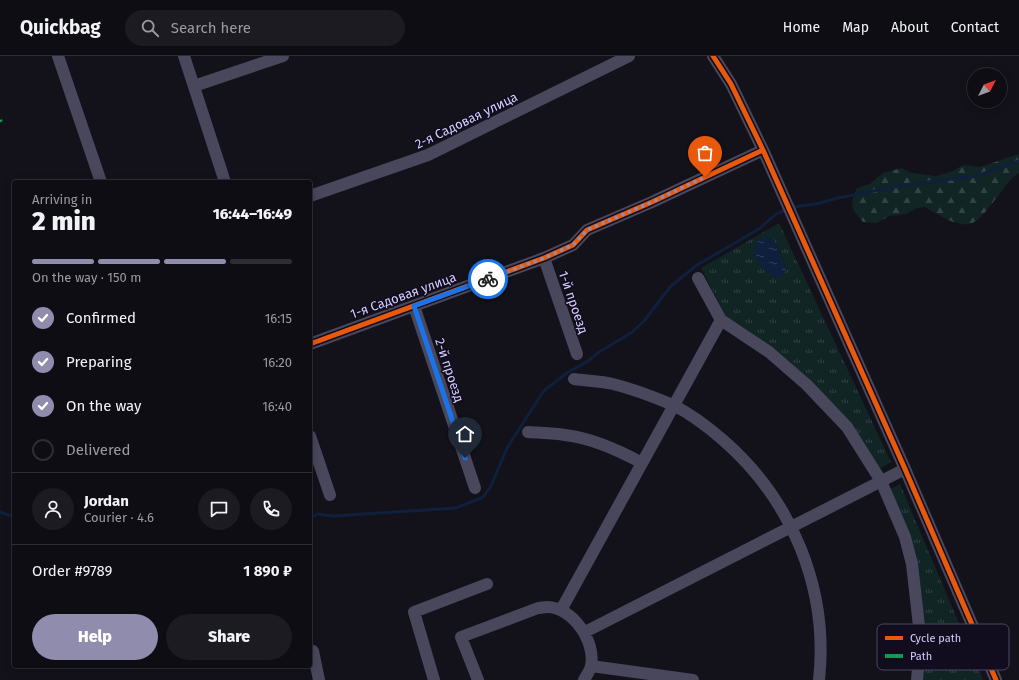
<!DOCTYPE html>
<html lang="en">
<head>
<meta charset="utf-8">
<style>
  :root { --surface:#0e0d14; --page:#1c1b22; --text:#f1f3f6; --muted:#9b9ca0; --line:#2e2d34; --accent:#908cad }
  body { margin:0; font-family:"Fira Sans",sans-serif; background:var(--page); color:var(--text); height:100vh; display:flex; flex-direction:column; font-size:15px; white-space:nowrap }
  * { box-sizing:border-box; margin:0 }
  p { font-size:13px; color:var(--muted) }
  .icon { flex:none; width:22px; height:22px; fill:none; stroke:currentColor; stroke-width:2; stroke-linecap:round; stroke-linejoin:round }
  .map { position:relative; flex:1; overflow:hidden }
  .drawer { position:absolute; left:12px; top:124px; width:300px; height:488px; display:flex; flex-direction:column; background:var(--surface); border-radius:4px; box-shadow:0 2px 10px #0003,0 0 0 1px var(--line) }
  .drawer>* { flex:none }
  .needle { width:26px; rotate:48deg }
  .tools { position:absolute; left:967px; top:12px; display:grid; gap:8px }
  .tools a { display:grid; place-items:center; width:40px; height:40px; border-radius:50%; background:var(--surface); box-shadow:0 2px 10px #0003,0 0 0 1px var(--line); font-size:20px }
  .pin { position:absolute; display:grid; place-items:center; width:34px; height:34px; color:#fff; margin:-41px -17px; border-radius:50% 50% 50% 0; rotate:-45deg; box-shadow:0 0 4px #0007 }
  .pin .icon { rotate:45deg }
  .courier { position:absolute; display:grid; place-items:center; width:40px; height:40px; margin:-20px; border:3px solid #1a73e8; border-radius:50%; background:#fff; color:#222; box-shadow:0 1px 5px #0007 }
  .head em { font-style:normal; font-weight:800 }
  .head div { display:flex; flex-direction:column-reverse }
  .head { display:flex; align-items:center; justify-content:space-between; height:68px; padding:0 20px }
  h1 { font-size:26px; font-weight:800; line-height:30px }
  .bar { display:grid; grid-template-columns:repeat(4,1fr); gap:6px 4px; align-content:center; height:48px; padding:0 20px }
  .bar i { height:5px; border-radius:3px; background:var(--line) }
  .bar .current { background:var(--accent) }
  .bar p { grid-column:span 4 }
  .line { display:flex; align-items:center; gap:10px; padding:0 20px; border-top:1px solid var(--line) }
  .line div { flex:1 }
  .round { display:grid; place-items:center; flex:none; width:42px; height:42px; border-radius:21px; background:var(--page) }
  ol { padding:0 20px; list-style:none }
  li { display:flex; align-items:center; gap:12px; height:44px }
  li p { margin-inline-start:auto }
  li .icon { padding:4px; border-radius:50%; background:var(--accent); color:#fff; stroke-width:4 }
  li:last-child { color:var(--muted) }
  li i { width:22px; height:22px; border:2px solid var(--line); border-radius:50% }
  .cta { display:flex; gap:8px; margin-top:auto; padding:8px 20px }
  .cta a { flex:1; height:46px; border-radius:24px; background:var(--accent); color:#fff; font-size:16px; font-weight:800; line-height:46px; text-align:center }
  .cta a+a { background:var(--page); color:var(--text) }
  header { display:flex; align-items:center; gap:24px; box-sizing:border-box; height:56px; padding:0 20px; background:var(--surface); border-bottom:1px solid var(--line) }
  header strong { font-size:19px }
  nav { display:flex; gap:22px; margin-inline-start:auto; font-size:14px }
  .search { width:280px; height:36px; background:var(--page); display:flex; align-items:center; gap:10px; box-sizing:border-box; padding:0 14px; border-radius:22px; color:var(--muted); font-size:15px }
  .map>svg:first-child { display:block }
</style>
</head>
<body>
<header>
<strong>Quickbag</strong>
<div class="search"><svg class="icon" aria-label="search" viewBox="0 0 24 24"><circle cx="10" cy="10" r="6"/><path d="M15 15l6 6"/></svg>Search here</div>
<nav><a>Home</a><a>Map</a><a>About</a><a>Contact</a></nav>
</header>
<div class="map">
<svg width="1019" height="624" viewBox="0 0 1019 624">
  <defs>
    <pattern id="grass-tufts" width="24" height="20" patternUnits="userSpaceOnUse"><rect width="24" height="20" fill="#112525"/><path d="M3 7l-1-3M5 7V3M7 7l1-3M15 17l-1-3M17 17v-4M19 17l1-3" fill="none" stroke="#334346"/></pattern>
    <pattern id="forest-firs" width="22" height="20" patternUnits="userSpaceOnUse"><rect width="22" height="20" fill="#112525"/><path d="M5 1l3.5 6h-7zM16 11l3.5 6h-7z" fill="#334346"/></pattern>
    <pattern id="water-ripples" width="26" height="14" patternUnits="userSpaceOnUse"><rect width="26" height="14" fill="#0f203d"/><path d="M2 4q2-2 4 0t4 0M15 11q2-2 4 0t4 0" fill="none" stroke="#313f5a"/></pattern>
  </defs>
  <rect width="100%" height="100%" fill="#13111a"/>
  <path fill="url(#grass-tufts)" fill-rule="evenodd" d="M779,167l112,239 -12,7 -10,-18 -19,-27 -123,-106 -26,-50zM766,181l6,2 5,6 9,23 -32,-13c0,-9 4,-14 12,-18z
    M900,428l83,196h-62l3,-45 -35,-145z"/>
  <path fill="url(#forest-firs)" d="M1019,98v19c-7,4 -12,11 -17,18 -7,8 -21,30 -32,33 -13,3 -34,-10 -45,-17l-8,1 -11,6 -16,2 -13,7 -14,-1c-12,-14 -14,-17 -6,-34l13,-4 13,-11 18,-5 11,5 24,3 17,-5 10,-6 17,2z"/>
  <path fill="url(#water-ripples)" d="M766,181l6,2 5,6 9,23 -2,7c-2,1 -4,2 -6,2 -10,0 -28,-20 -24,-30 2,-5 7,-8 12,-10z"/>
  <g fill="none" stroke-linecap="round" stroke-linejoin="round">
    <path stroke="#0f203d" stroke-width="3" d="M793,151l23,-3 22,-6 66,-13 72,-9 43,-15
      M0,456l14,5
      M310,461l8,-3 15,2 123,-8 27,-11 8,-11 16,-38 34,-53 5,-6 21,-16 21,-12 11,-9 32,-19 13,-12 27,-35 26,-21 62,-36 17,-15 10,-4"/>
    <path stroke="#48475b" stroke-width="12" d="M58,0l43,126
      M184,0l41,126
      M713,0l18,28 32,66 142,319 91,211
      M194,30l89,-30
      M310,140l118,-41 201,-99
      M544,202l33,96
      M698,222l23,42 48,32 38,33 40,42 34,54 24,56 7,27 7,62v30l-2,24
      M414,250l61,182
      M310,288l234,-86 29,-13 14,-15 65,-28 111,-52
      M574,323c13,2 26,2 39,5 20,5 41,13 60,21 18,9 35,22 50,35 69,60 106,149 96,240
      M528,376c12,1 25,1 37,3 26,3 55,16 77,28
      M310,380l20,59
      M561,554l160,-290
      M585,576l320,-163
      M313,595l6,29
      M591,610l102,14
      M434,624l-20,-68 73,-28
      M478,624l-17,-43 77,-29c3,0 6,-1 9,-1 26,0 49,35 44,59 -1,5 -5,10 -7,14"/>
    <path stroke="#139951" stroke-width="4" stroke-dasharray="8 4" stroke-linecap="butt" d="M0,64l1,2"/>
    <defs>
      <path id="cycleway" d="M713,0l18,28 32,66 142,319 91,211
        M310,288l234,-86 29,-13 14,-15 65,-28 111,-52"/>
    </defs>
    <use href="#cycleway" stroke="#110d1e" stroke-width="8"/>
    <use href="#cycleway" stroke="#e8590c" stroke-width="5"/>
  </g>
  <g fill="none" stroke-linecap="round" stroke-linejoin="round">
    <path stroke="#908cad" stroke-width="4" stroke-dasharray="0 7.2" d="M488,223l56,-21 29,-13 14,-15 65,-28 53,-25"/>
    <path stroke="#1a73e8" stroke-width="5" d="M465,402l-51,-152 74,-27"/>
  </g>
  <g text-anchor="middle" stroke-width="3" stroke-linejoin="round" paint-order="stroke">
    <g font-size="13" fill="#d4cefc" stroke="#110d1e">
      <text transform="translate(466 64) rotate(-26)" y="5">2-я Садовая улица</text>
      <text transform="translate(403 239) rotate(-20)" y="5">1-я Садовая улица</text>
      <text transform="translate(574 246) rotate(71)" y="5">1-й проезд</text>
      <text transform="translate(450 314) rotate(72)" y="5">2-й проезд</text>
    </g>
  </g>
  <rect x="877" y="568" width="132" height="46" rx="6" fill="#110d1e" stroke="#4c4761" stroke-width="1"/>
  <rect x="885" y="580" width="18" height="4" fill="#e8590c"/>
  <rect x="885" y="598" width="18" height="4" fill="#139951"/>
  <g font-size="11" fill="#d4cefc">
    <text x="910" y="586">Cycle path</text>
    <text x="910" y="604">Path</text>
  </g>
</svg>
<div class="tools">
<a><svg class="needle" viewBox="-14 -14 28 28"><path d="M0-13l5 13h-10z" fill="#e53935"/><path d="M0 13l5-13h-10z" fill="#9b9ca0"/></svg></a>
</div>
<div class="pin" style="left:705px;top:121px;background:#ea580c"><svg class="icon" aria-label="bag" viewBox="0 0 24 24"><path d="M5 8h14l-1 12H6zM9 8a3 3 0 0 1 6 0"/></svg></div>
<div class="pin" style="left:465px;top:402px;background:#1f2937"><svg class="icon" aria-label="home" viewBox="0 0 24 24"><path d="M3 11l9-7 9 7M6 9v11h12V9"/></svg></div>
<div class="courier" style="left:488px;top:223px"><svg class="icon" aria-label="bike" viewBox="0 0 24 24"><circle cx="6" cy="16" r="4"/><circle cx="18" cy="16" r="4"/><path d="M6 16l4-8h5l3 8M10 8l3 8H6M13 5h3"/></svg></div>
<section class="drawer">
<div class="head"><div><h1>2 min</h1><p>Arriving in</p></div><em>16:44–16:49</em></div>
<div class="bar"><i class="current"></i><i class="current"></i><i class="current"></i><i></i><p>On the way · 150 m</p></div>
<ol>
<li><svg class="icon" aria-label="check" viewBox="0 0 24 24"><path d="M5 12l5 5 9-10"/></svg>Confirmed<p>16:15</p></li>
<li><svg class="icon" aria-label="check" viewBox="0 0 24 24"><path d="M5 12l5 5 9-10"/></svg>Preparing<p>16:20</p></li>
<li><svg class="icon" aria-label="check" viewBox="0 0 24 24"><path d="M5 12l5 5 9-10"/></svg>On the way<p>16:40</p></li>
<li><i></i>Delivered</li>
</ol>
<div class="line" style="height:72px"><a class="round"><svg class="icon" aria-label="person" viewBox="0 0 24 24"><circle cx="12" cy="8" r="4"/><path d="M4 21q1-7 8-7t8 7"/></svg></a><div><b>Jordan</b><p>Courier · 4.6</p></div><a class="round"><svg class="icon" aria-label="chat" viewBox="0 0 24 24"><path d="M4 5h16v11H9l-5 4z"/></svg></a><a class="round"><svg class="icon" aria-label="phone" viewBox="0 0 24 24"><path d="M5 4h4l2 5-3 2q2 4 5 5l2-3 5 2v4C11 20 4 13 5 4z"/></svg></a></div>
<div class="line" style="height:52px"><div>Order #9789</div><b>1 890 ₽</b></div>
<div class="cta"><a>Help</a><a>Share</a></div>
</section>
</div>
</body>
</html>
